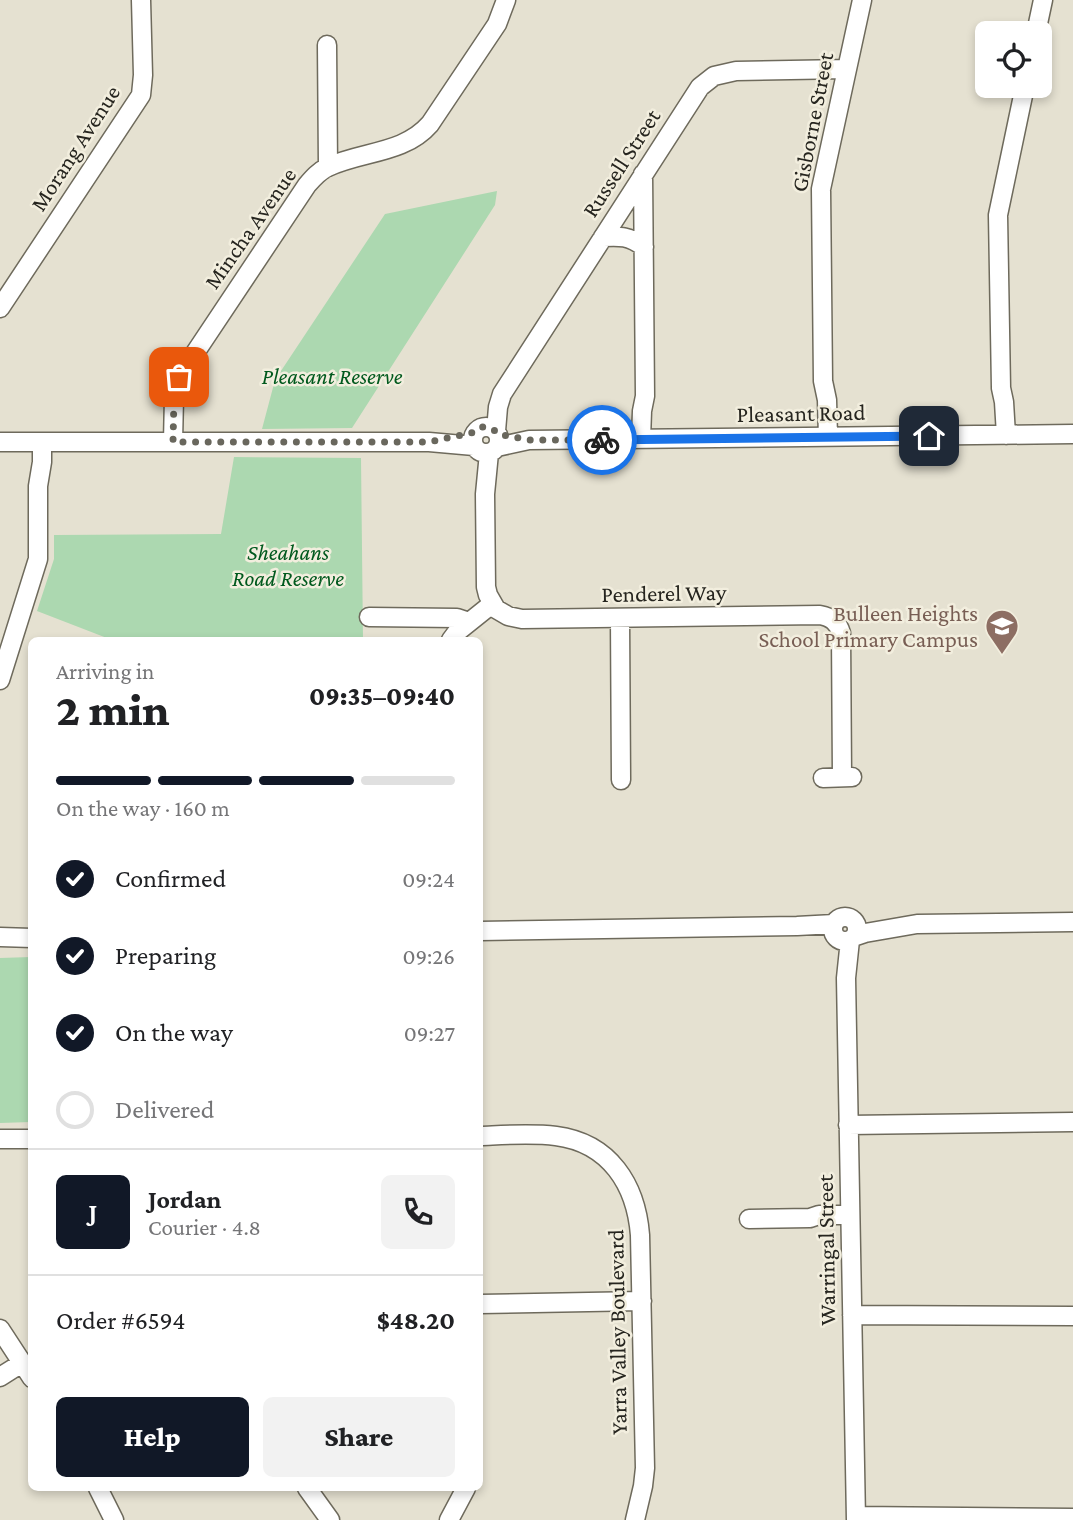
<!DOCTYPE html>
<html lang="en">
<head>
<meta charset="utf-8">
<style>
  :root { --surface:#fff; --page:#f2f2f2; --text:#202124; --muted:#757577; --line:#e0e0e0; --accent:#111827 }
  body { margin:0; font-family:"Crimson Pro",serif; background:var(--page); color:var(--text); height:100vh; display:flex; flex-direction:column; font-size:26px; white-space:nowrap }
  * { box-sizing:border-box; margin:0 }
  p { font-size:23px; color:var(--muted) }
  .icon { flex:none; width:38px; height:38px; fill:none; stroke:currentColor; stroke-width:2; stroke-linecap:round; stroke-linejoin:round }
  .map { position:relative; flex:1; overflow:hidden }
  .panel { position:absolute; left:28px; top:637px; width:455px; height:854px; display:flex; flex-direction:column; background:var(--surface); border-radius:10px; box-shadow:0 4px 10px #0003 }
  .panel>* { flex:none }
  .fabs { position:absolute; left:975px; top:21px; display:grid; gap:14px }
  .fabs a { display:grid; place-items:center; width:77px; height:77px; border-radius:10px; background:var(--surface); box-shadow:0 4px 10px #0003; font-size:35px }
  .pin { position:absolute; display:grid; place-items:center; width:60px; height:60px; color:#fff; margin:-30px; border-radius:14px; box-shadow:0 4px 10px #0006 }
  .courier { position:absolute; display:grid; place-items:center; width:70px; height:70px; margin:-35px; border:5px solid #1a73e8; border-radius:50%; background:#fff; color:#222; box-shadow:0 2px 9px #0007 }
  .head em { font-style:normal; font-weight:800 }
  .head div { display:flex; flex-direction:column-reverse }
  .head { display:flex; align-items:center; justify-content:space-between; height:119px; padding:0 28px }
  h1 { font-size:46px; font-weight:800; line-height:52px }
  .bar { display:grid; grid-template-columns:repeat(4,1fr); gap:10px 7px; align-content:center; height:84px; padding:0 28px }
  .bar i { height:9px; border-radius:5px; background:var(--line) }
  .bar .active { background:var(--accent) }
  .bar p { grid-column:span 4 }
  .line { display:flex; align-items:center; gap:18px; padding:0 28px; border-top:2px solid var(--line) }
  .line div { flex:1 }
  .round { display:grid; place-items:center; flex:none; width:74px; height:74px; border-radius:10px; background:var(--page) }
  ol { padding:0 28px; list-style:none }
  li { display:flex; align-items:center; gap:21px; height:77px }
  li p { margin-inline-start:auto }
  li .icon { padding:7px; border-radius:50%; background:var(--accent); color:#fff; stroke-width:4 }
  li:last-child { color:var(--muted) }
  li i { width:38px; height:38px; border:4px solid var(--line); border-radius:50% }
  .cta { display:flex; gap:14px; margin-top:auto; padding:14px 28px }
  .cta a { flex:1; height:80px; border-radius:10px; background:var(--accent); color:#fff; font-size:28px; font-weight:800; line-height:80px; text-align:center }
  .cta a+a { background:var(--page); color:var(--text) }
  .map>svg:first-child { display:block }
</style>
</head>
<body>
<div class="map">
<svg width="1073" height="1520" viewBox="0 0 1073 1520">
  <rect width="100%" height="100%" fill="#e5e1d1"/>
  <path fill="#acd8b0" d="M497,191l-2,14 -143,223 -90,1 13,-49 110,-166z
    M234,457l127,1 2,182h-251l-75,-29 17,-52v-24l167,-1z
    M31,957v165l-31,1v-165z"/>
  <path fill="#b0ac9d" stroke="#868374" stroke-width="2" d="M344,639v1h-66z"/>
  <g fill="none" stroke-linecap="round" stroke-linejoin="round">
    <defs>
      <path id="minor" d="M1036,33l7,-33
        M327,45l1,122
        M603,237c18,-1 26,-1 41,10
        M0,308l141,-213 2,-20 -2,-75
        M473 440a13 13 0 1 1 26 0a13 13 0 1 1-26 0Z
        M496,431l2,-24 4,-13 198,-307 14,-11 22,-5 111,-2
        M1006,435l-2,-33 -3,-14 -3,-173 27,-129
        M828,437l-1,-37 -4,-19 -2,-192 41,-189
        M641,439l1,-28 3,-15 -2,-222
        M0,442h429l45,4
        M173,442l1,-45 5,-20 128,-192c6,-7 12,-14 21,-18 34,-16 76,-13 102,-43l67,-100 9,-24
        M497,447l32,-7 544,-6
        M489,453l-4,41 1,93 2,8 8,14 12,7 14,3 298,-4c11,2 18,7 21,18l1,144
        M369,617l88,1 12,4
        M620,618l1,162
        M451,640l6,-8 35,-28
        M0,680l38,-121v-73l4,-24v-20
        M823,778l29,-1
        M833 929a12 12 0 1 1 24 0a12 12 0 1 1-24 0Z
        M480,931l317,-5 37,-2
        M856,936l9,-3 52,-9 156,-2
        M0,937l32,1
        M850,940l-4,38 10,542
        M848,1125l225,-3
        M480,1136c25,-1 51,-3 76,0 54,7 80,49 84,99l5,233 -2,18 -8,34
        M0,1139h32
        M749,1219l61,-1 9,-3h31
        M480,1304l162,-3
        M852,1315l221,1
        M0,1329l32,49
        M0,1377l22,-14
        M98,1488l16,32
        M307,1488l23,32
        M856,1516l217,2
        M449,1520l17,-32"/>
    </defs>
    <use href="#minor" stroke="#6e6a5c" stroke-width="21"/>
    <use href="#minor" stroke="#fff" stroke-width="18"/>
  </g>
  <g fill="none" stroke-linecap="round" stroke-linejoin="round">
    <path stroke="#69675d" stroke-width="7" stroke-dasharray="0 12.6" d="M179,377l-5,20 -1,45h256l46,-10 7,-5h3l8,2 5,5 31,6h73"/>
    <path stroke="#1a73e8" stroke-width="9" d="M602,440l327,-4"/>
  </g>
  <defs>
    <symbol id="school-pin" viewBox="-11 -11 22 30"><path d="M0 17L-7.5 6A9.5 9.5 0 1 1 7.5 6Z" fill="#8d6e63" stroke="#f2eede"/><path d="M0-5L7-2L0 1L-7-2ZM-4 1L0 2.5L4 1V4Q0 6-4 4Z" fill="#fff"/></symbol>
  </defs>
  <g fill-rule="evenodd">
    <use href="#school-pin" x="983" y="607" width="38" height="52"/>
  </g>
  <g text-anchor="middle" stroke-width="5" stroke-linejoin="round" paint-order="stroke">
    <g font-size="23" fill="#26251f" stroke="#f2eede">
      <text transform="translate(812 122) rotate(-79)" y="8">Gisborne Street</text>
      <text transform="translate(75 148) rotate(-57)" y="8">Morang Avenue</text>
      <text transform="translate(621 163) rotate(-57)" y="8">Russell Street</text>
      <text transform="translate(250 228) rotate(-55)" y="8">Mincha Avenue</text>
      <text transform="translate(801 413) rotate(-1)" y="8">Pleasant Road</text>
      <text transform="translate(664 593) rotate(-1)" y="8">Penderel Way</text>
      <text transform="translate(826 1250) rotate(-91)" y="8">Warringal Street</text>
      <text transform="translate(617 1332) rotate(-91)" y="8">Yarra Valley Boulevard</text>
    </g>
    <g font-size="23" font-style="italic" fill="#00591d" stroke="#f2eede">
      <text x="332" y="384">Pleasant Reserve</text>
      <text x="288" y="560">Sheahans<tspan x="288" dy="26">Road Reserve</tspan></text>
    </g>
    <g font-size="23" fill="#785e54" stroke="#f2eede" text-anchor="end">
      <text x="978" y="621">Bulleen Heights<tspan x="978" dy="26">School Primary Campus</tspan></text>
    </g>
  </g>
</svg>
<div class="fabs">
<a><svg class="icon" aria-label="locate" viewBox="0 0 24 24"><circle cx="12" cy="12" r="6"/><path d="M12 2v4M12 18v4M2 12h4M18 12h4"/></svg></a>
</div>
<div class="pin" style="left:179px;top:377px;background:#ea580c"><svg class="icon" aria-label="bag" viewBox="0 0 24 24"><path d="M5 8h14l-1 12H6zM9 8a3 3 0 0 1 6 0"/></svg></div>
<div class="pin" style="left:929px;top:436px;background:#1f2937"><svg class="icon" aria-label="home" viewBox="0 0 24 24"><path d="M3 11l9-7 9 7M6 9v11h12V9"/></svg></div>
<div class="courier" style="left:602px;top:440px"><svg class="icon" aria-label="bike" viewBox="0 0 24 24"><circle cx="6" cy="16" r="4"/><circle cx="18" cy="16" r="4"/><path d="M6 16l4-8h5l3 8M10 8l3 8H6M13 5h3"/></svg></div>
<section class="panel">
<div class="head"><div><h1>2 min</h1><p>Arriving in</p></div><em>09:35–09:40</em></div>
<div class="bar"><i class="active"></i><i class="active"></i><i class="active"></i><i></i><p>On the way · 160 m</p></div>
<ol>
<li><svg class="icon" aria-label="check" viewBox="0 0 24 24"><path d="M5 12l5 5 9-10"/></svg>Confirmed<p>09:24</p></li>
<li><svg class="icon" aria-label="check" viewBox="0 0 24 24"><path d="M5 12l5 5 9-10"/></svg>Preparing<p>09:26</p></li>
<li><svg class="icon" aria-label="check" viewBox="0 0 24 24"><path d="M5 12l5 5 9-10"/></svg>On the way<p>09:27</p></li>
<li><i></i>Delivered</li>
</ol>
<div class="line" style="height:126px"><b class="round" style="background:var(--accent);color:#fff">J</b><div><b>Jordan</b><p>Courier · 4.8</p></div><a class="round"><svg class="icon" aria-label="phone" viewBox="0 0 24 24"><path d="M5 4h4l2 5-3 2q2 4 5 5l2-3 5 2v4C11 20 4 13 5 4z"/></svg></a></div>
<div class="line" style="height:91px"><div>Order #6594</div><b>$48.20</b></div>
<div class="cta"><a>Help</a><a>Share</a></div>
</section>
</div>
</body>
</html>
